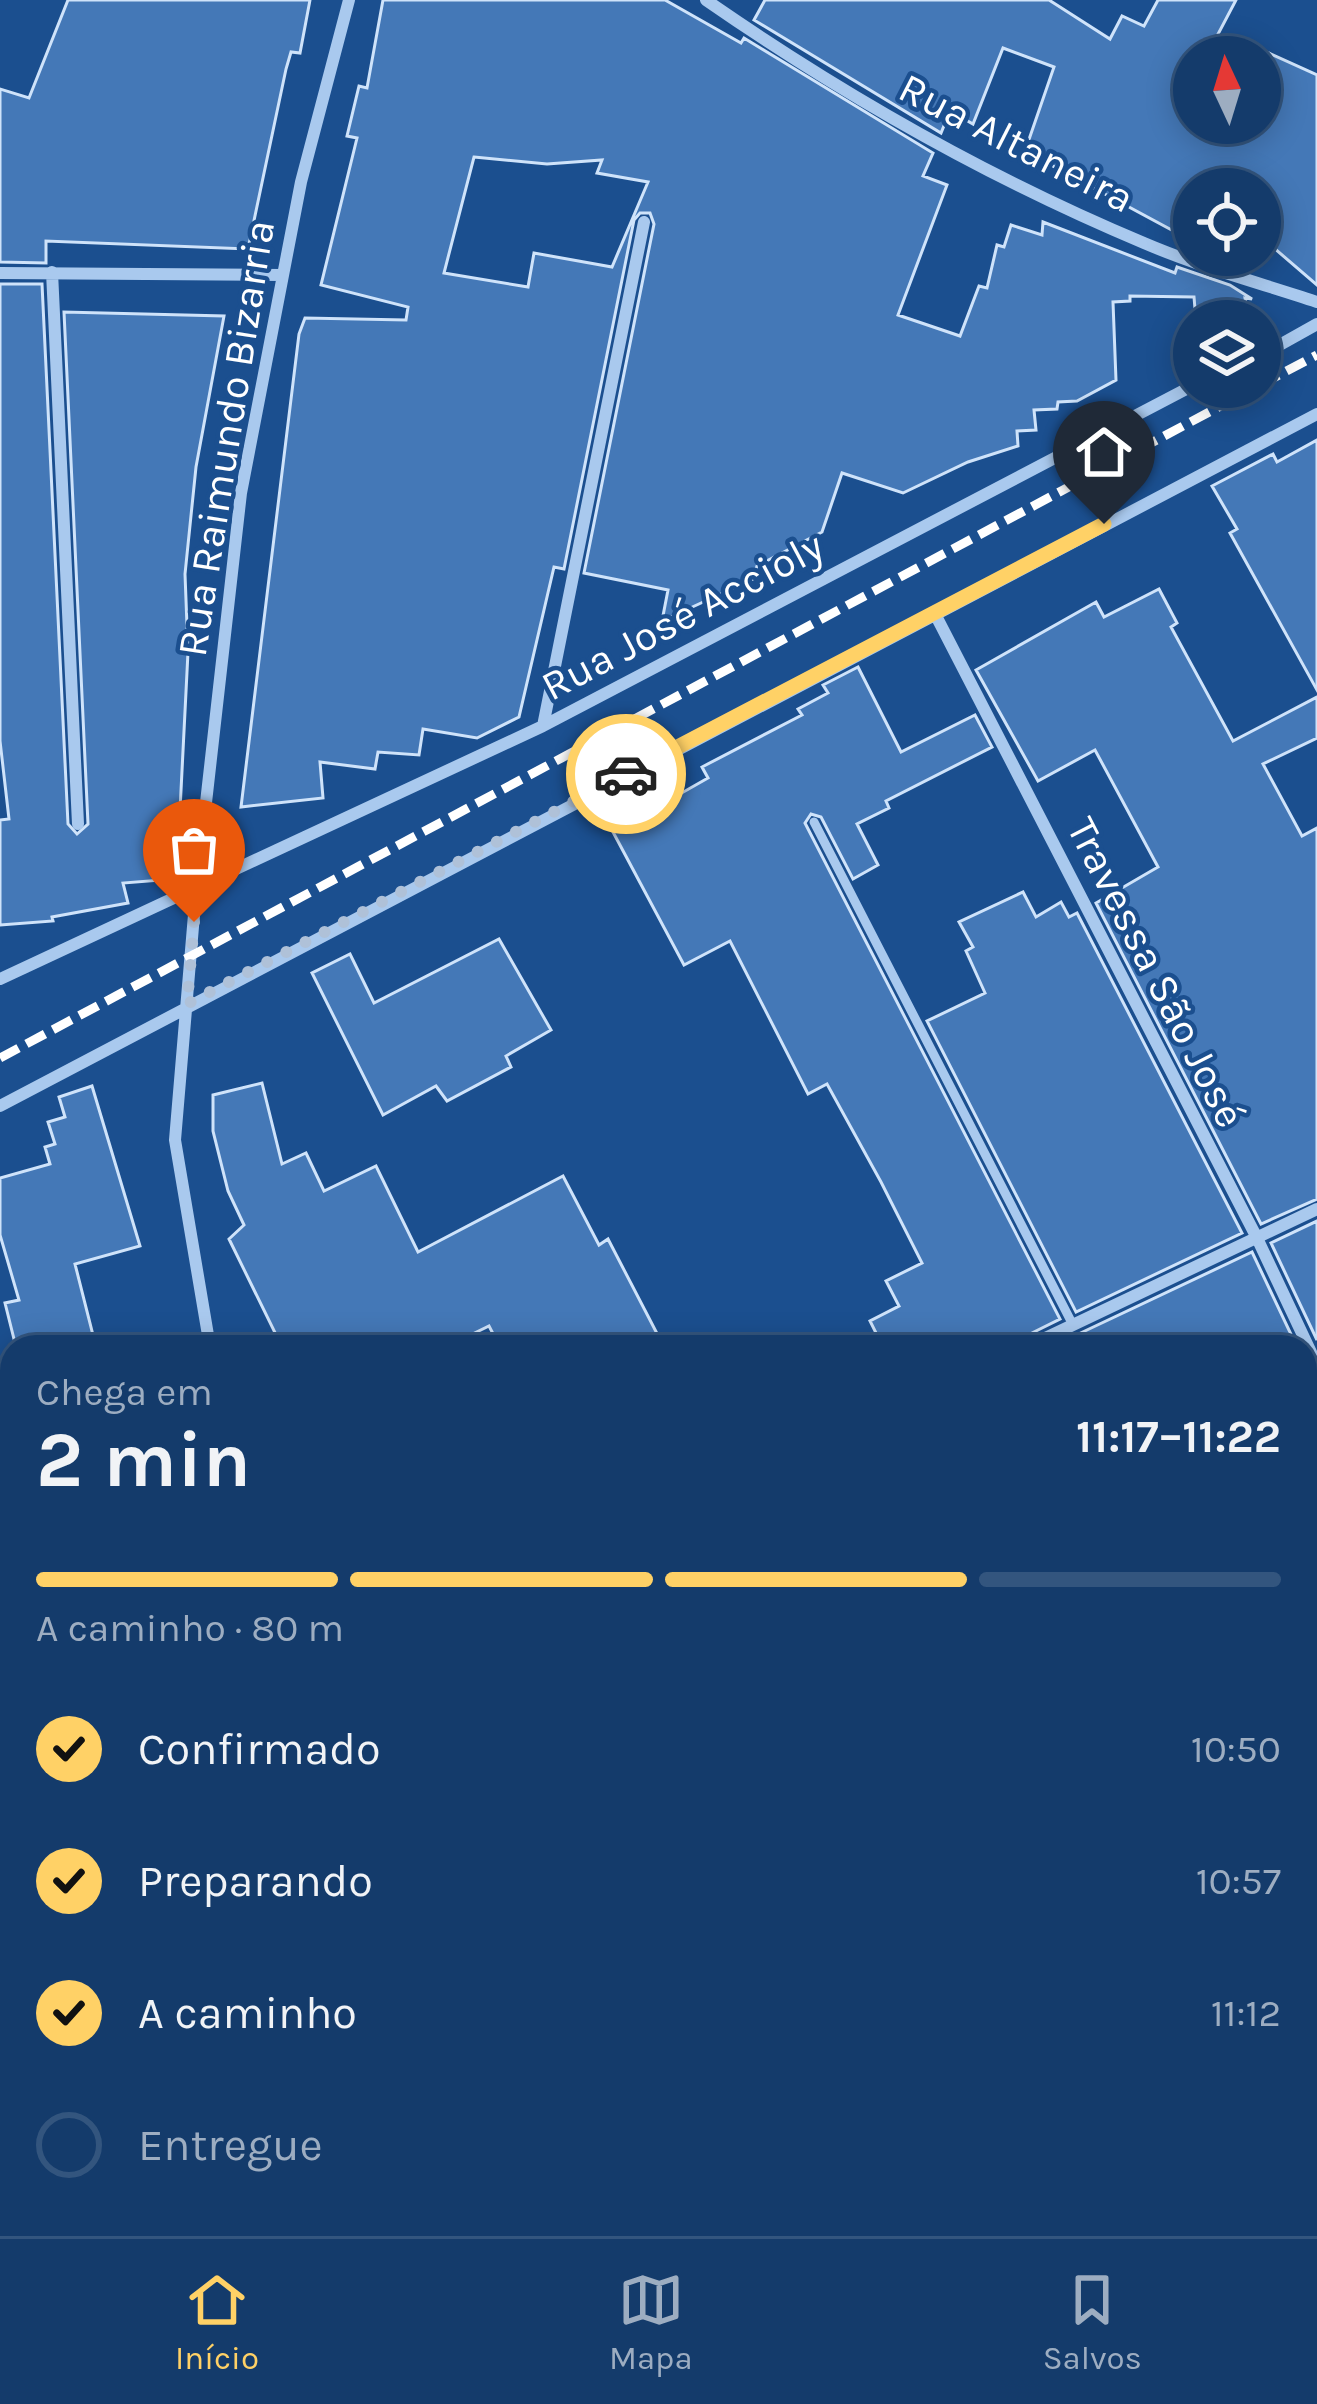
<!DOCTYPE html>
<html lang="pt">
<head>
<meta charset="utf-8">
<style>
  :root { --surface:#143b6b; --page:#214673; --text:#f1f3f6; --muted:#9dadc1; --line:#33557e; --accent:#ffd166 }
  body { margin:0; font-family:Karla,sans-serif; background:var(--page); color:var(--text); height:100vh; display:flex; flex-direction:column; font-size:45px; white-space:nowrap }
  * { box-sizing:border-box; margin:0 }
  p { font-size:39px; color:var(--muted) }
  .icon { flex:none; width:66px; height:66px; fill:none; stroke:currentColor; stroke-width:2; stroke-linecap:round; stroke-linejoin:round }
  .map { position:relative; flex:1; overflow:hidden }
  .details { position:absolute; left:0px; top:1335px; width:1317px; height:903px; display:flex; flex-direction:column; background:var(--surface); border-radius:36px 36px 0 0; box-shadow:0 6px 30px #0003,0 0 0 3px var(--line) }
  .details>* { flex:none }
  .needle { width:78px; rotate:356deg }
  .fabs { position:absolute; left:1173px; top:36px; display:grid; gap:24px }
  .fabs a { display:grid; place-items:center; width:108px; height:108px; border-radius:50%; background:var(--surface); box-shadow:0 6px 30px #0003,0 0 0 3px var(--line); font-size:60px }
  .pin { position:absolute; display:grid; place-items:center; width:102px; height:102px; color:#fff; margin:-123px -51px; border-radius:50% 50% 50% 0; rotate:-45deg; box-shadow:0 0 12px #0007 }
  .pin .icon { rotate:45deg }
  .courier { position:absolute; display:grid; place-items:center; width:120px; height:120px; margin:-60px; border:9px solid #ffd166; border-radius:50%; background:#fff; color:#222; box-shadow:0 3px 15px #0007 }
  .head em { font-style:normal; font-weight:700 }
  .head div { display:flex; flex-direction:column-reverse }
  .head { display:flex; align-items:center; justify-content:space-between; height:204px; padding:0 36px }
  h1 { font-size:78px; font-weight:700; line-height:90px }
  .bar { display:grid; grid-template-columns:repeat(4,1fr); gap:18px 12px; align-content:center; height:144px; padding:0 36px }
  .bar i { height:15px; border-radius:9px; background:var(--line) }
  .bar .on { background:var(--accent) }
  .bar p { grid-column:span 4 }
  ol { padding:0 36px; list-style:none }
  li { display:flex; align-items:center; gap:36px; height:132px }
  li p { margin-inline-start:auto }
  li .icon { padding:12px; border-radius:50%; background:var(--accent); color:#111; stroke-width:4 }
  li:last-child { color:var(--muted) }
  li i { width:66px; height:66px; border:6px solid var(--line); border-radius:50% }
  .tab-bar { display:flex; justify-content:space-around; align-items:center; height:168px; border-top:3px solid var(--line); background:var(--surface); font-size:33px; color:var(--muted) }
  .tab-bar a { display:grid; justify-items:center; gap:6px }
  .tab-bar .on { color:var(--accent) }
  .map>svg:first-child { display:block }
</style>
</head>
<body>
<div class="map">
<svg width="1317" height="2236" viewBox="0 0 1317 2236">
  <rect width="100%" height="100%" fill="#1b4f8f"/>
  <path fill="#4478b7" stroke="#cfe3fa" stroke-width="3" fill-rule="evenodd" d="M68,0h242l-10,53 -9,-1 -5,17 -38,180 -202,-8v22l-46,-1v-173l29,9z
    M383,0h282l76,43 3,-5 189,115 -10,23 24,9 -49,130 62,21 19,-50 8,2 10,-43 7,2 7,-22 31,10 1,-13 132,51 2,-6 53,18 22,14 -7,-1 4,23h-53l-2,-24 -64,-1v5l-17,1 3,78 -39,21 -19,1 -1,7 -23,1 2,20 -19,1 1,15 -50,16 -65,31 -61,-20 -20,59 -65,34 -4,13 -91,42 6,-31 -84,-17 70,-349 -4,-11h-10l-6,7 -70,349 -10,-2 -35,150 -42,21 -54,-9 -4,26 -41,-3 -3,17 -55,-7 3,36 -82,9 58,-473 6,-16 101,2 2,-13 -87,-22 36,-147 -10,-2 12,-50 8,2zM474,157l73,7 55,-4 -5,13 51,9 -36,85 -78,-14 -6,34 -84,-14z
    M765,0h284l61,39 12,-23 22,10 14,-26h78l-30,57h-12v66h66v-74l57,26v210l-57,-49v-47h-66v53l-169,-91 29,-84 -51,-19 -30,76 -23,-13 -9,22 -187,-113z
    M0,284h42l26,540 9,10 11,-10 -24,-512 160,4 -28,151 -11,107 3,78 -10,198 -22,-1 6,31 -39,3 5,20 -76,14 1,4 -53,4v-105l9,-1 -9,-78z
    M1317,440v250l-87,-157 7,-4 -25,-43 61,-32 4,8z
    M1159,589l18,34 -6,4 62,114 84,-44v41l-54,26 39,72 15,-8v371l-56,25 -165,-321 62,-36 -63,-117 -57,31 -62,-111 120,-68 8,15z
    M858,667l43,85 74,-37 17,32 -106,54 3,7 -32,16 21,41 -25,14 -32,-62 -10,-3 -6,9 255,496 -28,14 -4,14h-145l-13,-26 29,-15 -13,-25 36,-18 -41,-81 -54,-98 -19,10 -78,-153 -46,24 -71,-133 95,-54 -6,-11 100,-52 -4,-6 30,-16 -5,-8z
    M1023,892l13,25 25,-15 8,15 8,-4 165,320 -166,79 -149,-291 58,-28 -19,-42 7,-4 -14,-25z
    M499,939l52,91 -45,26 5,11 -64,34 -11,-15 -53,29 -71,-142 38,-19 24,49z
    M262,1083l20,81 24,-11 18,38 52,-25 42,86 145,-76 36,69 9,-6 56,108h-164l-11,-21 -43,21h-164l-53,-108 15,-14 -16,-34 -15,-60v-36z
    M92,1086l48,160 -65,18 21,83h-80l-11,-44 14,-3 -19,-65v-57l50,-14 -5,-17 10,-3 -7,-22 17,-5 -6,-20z
    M1317,1221v119l-46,-97z
    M1252,1252l45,95h-246z"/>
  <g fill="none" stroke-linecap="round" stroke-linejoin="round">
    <path stroke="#a9c9ee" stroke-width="9" d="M814,822l259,503"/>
    <path stroke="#a9c9ee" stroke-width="12" d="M706,0c137,95 285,179 438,243 56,24 116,40 173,59
      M52,272l26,552
      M0,273l281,2
      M1260,356l57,-32
      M934,612l323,626 60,127
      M543,726l101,-504
      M0,979l543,-253 651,-341
      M0,1106l1317,-692
      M1037,1342l280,-133
      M210,1347l-35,-207 21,-249 45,-398 60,-311 48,-182
      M376,2226l2,10"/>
    <path stroke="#d6e6fa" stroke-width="24" d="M1305,2015l12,-6
      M847,2236l21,-10"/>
    <path stroke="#fff" stroke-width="9" stroke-dasharray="21 9" stroke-linecap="butt" d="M1260,385l57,-30
      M0,1058l1256,-671"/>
  </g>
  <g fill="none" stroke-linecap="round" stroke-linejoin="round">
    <path stroke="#afc1d8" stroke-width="12" stroke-dasharray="0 21.6" d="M194,922l-7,82 439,-230"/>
    <path stroke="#ffd166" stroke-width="15" d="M626,774l478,-250"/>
  </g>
  <g text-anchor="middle" stroke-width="9" stroke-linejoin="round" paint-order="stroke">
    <g font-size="42" fill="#fff" stroke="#1b4f8f">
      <text transform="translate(1017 142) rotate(27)" y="15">Rua Altaneira</text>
      <text transform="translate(225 438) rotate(-81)" y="15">Rua Raimundo Bizarria</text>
      <text transform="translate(682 615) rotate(-28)" y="15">Rua José Accioly</text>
      <text transform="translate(1157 972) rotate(63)" y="15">Travessa São José</text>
    </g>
  </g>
</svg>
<div class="fabs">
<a><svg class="needle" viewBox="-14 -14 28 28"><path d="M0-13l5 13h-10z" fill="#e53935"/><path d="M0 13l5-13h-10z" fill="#9dadc1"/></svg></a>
<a><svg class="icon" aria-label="locate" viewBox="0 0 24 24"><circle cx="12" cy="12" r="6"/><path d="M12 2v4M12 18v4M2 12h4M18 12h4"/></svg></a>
<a><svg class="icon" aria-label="layers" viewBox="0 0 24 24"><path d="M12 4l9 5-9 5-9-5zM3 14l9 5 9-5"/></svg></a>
</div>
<div class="pin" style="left:194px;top:922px;background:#ea580c"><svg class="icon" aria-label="bag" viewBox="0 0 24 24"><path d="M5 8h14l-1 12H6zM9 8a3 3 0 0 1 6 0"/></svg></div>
<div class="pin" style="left:1104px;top:524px;background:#1f2937"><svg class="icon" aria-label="home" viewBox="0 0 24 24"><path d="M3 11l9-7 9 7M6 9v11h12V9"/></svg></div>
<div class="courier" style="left:626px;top:774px"><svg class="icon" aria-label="car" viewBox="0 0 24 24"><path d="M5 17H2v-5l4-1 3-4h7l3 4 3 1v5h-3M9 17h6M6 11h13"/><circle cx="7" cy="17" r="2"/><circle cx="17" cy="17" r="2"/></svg></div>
<section class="details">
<div class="head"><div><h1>2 min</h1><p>Chega em</p></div><em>11:17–11:22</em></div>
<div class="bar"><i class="on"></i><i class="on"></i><i class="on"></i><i></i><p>A caminho · 80 m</p></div>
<ol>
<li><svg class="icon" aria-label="check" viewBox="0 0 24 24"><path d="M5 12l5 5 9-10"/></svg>Confirmado<p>10:50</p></li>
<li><svg class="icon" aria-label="check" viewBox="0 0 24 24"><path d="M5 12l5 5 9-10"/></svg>Preparando<p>10:57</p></li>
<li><svg class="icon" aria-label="check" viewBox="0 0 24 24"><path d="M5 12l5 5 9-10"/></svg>A caminho<p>11:12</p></li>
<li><i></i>Entregue</li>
</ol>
</section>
</div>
<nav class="tab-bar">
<a class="on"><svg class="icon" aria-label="home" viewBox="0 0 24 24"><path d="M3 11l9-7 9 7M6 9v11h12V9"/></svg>Início</a>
<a><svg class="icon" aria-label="map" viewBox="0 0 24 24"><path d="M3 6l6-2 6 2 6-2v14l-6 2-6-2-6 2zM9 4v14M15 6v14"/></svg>Mapa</a>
<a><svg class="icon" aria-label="saved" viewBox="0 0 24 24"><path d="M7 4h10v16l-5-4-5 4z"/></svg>Salvos</a>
</nav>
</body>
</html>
